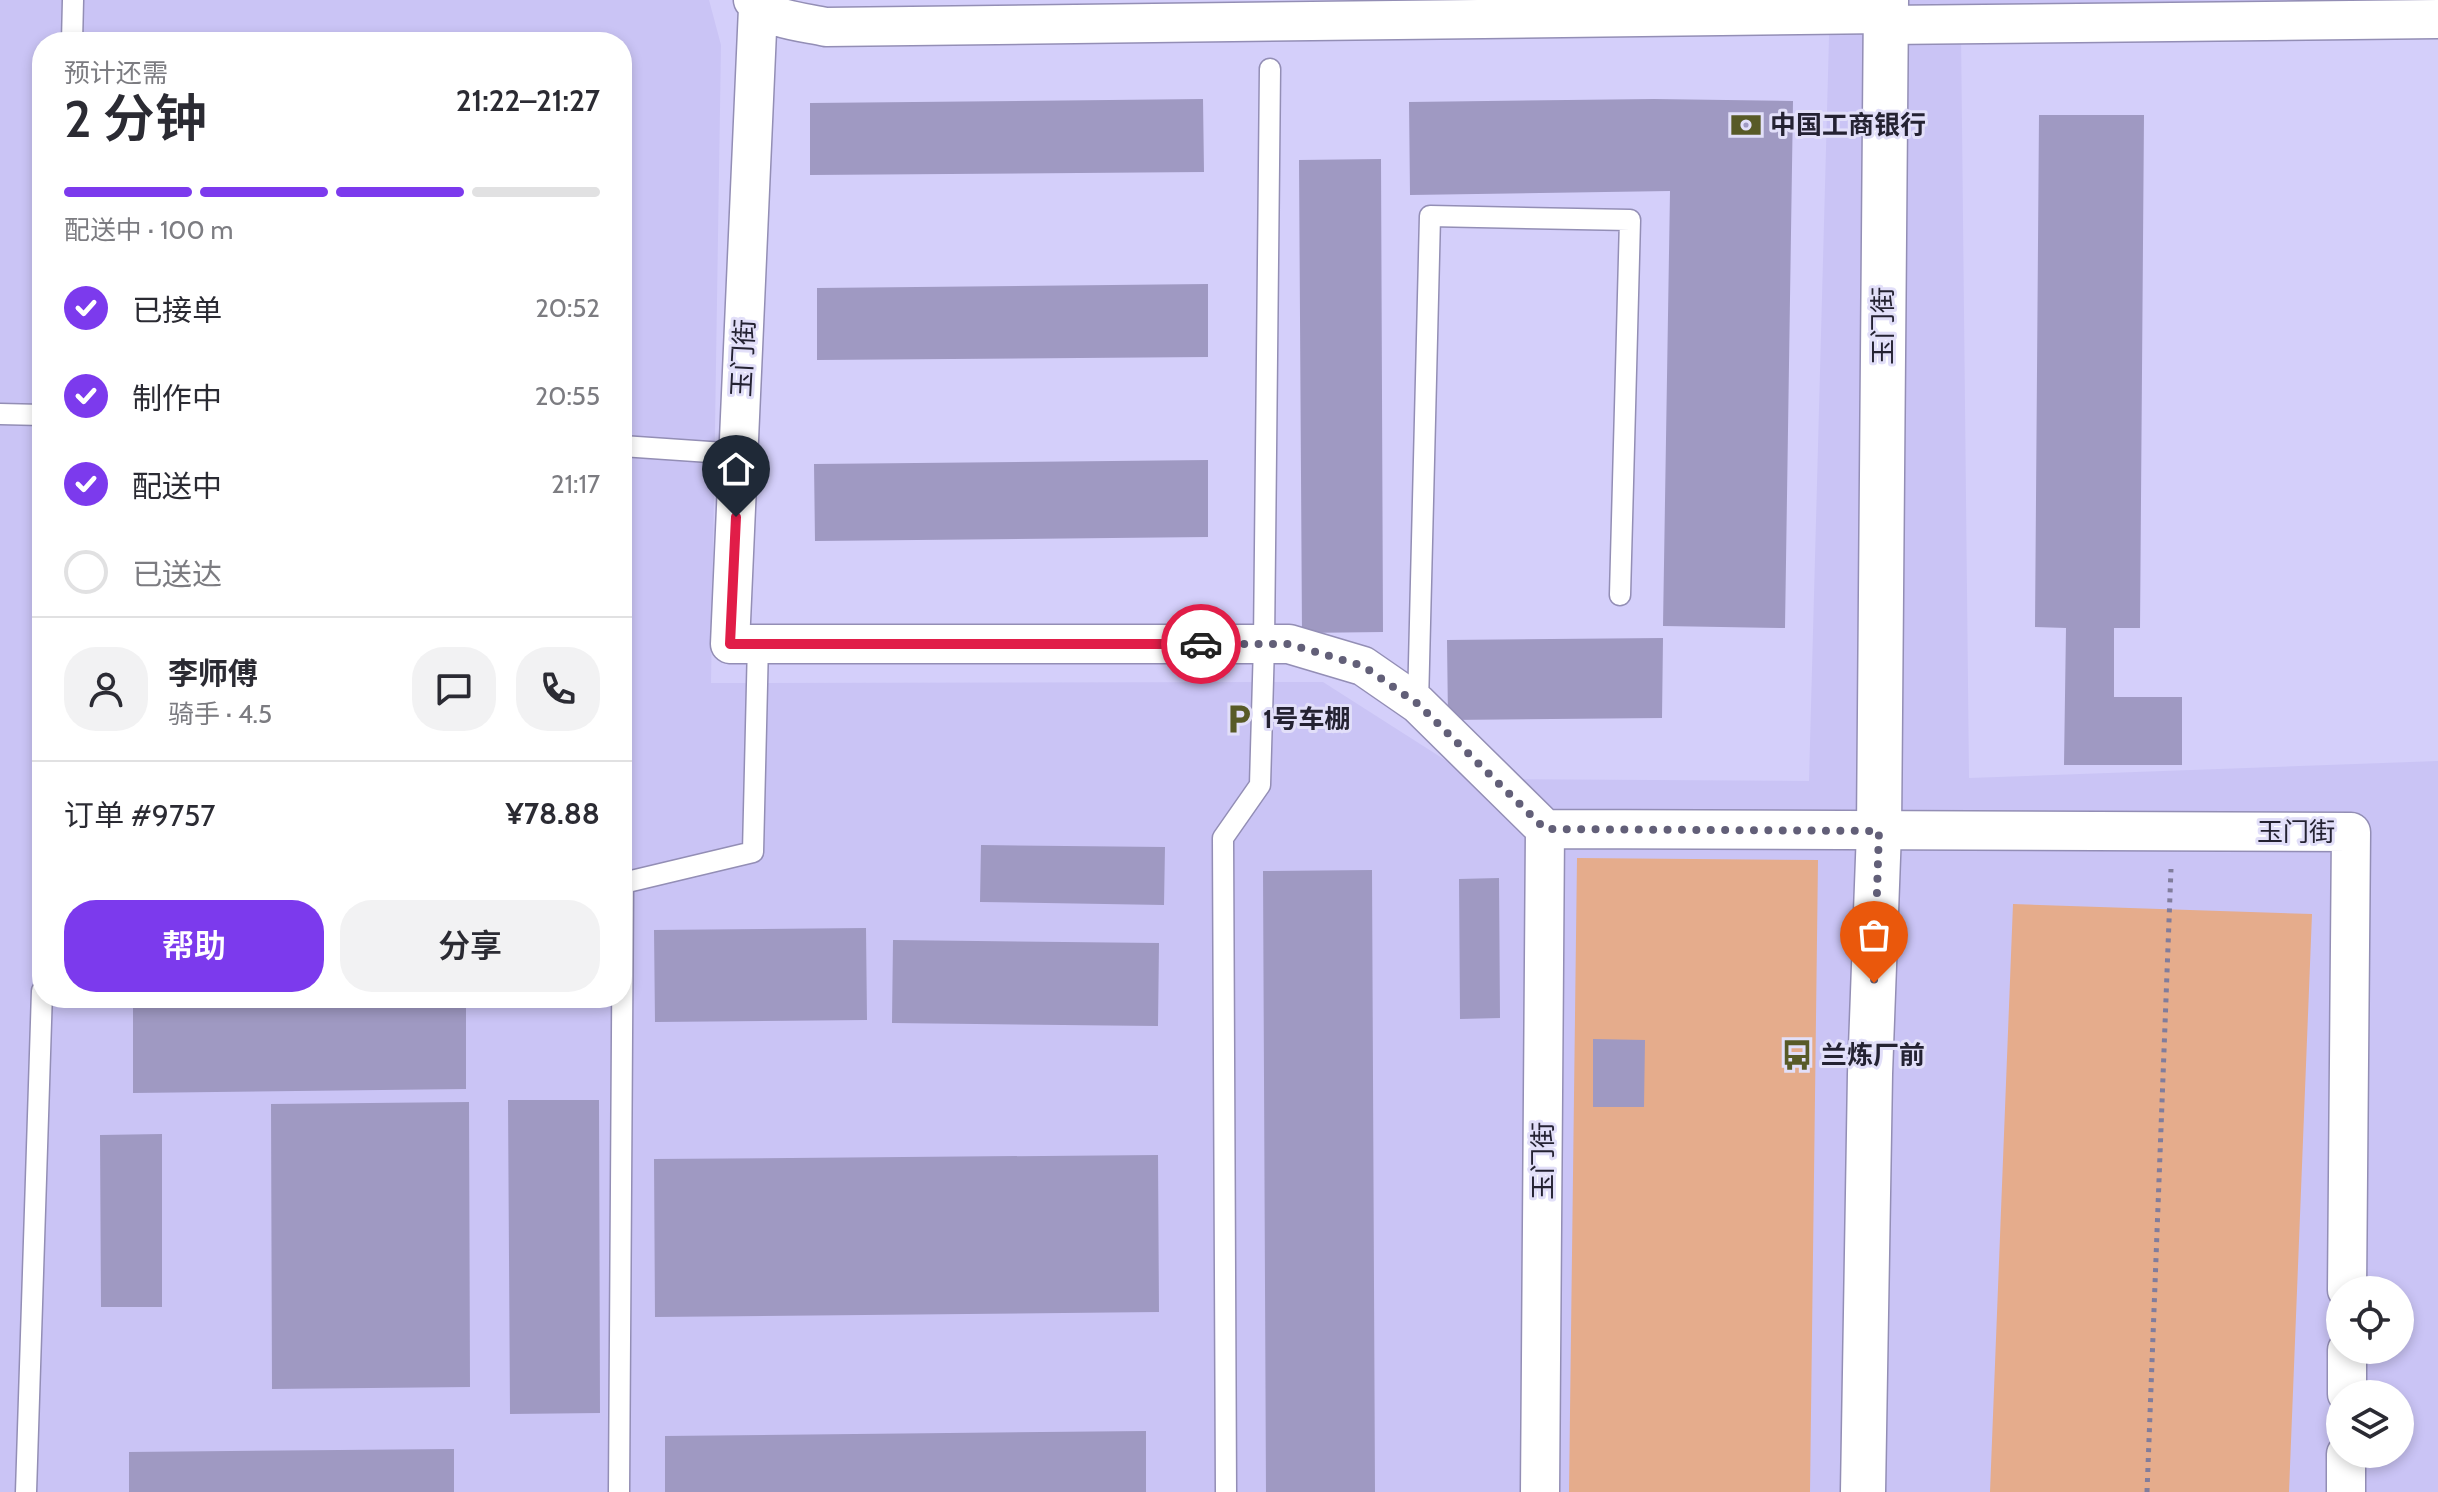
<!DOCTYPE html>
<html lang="zh">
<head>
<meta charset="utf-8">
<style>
  :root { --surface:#fff; --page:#f2f2f3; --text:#2b2b33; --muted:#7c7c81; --line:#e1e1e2; --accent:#7c3aed }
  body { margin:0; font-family:Cabin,"Noto Sans SC",sans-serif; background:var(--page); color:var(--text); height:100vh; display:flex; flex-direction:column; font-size:30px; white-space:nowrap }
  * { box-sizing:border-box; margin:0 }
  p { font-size:26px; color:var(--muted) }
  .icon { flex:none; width:44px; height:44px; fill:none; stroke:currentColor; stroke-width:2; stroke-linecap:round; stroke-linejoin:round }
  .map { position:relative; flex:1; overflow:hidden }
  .details { position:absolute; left:32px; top:32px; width:600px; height:976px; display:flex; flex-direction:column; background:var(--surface); border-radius:32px; box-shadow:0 4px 12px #0003 }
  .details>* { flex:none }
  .fabs { position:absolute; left:2326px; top:1276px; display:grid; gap:16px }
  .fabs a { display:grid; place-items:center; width:88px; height:88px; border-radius:50%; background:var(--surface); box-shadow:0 4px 12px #0003; font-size:40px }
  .pin { position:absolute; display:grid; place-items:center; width:68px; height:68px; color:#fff; margin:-82px -34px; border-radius:50% 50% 50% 0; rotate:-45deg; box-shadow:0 0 8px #0007 }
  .pin .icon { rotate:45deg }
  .courier { position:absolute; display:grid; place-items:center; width:80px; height:80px; margin:-40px; border:6px solid #e11d48; border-radius:50%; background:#fff; color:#222; box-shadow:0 2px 10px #0007 }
  .summary em { font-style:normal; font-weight:600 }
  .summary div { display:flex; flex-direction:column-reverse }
  .summary { display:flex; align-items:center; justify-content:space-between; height:136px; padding:0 32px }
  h1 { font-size:52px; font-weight:600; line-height:60px }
  .bar { display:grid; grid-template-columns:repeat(4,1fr); gap:12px 8px; align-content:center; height:96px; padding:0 32px }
  .bar i { height:10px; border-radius:6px; background:var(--line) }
  .bar .current { background:var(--accent) }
  .bar p { grid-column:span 4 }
  .line { display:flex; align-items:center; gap:20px; padding:0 32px; border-top:2px solid var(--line) }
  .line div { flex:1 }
  .round { display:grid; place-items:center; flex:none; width:84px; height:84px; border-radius:32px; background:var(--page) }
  ol { padding:0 32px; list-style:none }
  li { display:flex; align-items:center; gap:24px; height:88px }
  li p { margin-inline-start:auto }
  li .icon { padding:8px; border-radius:50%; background:var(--accent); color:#fff; stroke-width:4 }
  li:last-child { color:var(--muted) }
  li i { width:44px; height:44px; border:4px solid var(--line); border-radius:50% }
  .button { display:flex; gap:16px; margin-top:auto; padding:16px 32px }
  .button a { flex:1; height:92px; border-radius:32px; background:var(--accent); color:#fff; font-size:32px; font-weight:600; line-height:92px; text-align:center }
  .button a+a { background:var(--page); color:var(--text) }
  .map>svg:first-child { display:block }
</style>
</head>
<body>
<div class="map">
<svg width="2438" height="1492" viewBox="0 0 2438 1492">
  <rect width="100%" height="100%" fill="#d4cffa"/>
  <path fill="#cac4f5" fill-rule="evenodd" d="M0,0h709l12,45 -10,638 612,-1 152,97 334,2 21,-781h608v28l-477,5 8,745 469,-17v731h-2438zM42,42h580v956h-580zM2340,1290h60v60h-60zM2340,1394h60v60h-60z"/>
  <path fill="#e5ac8c" d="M1577,858l241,2 -8,632h-241z
    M2013,904l299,10 -23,578h-299z"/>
  <path fill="#9f99c2" d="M1203,99l1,73 -394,3v-72z
    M1654,99l139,2 -8,527 -122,-2 7,-435 -260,4 -1,-93z
    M2039,115h105l-4,513h-26v69h68v68h-118l2,-137 -31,-1z
    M1381,159l2,473 -81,1 -3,-473z
    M1208,284v73l-391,3v-72z
    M1208,460v77l-393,4 -1,-77z
    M1663,638l-1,80 -214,2 -1,-80z
    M981,845l184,2 -1,58 -184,-3z
    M1372,870l3,622h-109l-3,-621z
    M1499,878l1,140 -40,1 -1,-140z
    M866,928l1,92 -212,2 -1,-92z
    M893,940l266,3 -1,83 -266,-3z
    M466,1005v84l-333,4v-85z
    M1593,1039l52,1 -1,67h-51z
    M508,1100h91l1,313 -90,1z
    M469,1102l1,285 -198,2 -1,-285z
    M162,1134v173h-61l-1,-172z
    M1158,1155l1,157 -504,5 -1,-158z
    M1146,1431v61h-481v-56z
    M454,1449v43h-325v-40z"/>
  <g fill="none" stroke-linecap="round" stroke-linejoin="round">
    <defs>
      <path id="lane" d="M72,42l1,-42
        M0,414l42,1
        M622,446l117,8
        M1418,704l12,-488 200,4 -10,375
        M26,1492l16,-501
        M619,1492l4,-609 130,-31 5,-209
        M1226,1492l-3,-654 37,-53 4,-141 6,-575"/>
      <path id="street" d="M753,0c13,20 51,22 73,27l1059,-13
        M758,8l-28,636h559l74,22 55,38 127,125
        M1885,25l553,-6
        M2347,1394v-44
        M1540,1492l5,-663 806,3 -4,458
        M2346,1492v-38"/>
      <path id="secondary" d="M1863,1492l7,-418 9,-243 7,-831"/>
    </defs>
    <use href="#lane" stroke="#938eb5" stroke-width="23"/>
    <use href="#street" stroke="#938eb5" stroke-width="41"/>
    <use href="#secondary" stroke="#938eb5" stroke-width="47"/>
    <path stroke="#817d9c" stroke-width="5" stroke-dasharray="4 6" stroke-linecap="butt" d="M2147,1492l24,-623"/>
    <use href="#lane" stroke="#fff" stroke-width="20"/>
    <use href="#street" stroke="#fff" stroke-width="38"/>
    <use href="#secondary" stroke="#fff" stroke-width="44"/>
  </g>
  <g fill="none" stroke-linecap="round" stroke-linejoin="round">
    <path stroke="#625f78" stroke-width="8" stroke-dasharray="0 14.4" d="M1201,644h88l74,22 55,38 127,125 334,2 -5,152"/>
    <path stroke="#e11d48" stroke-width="10" d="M736,517l-6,127h471"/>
  </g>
  <defs>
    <symbol id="bank-bare" viewBox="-9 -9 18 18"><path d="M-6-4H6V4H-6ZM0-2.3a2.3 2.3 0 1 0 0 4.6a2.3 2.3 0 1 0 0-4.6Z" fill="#585a27" stroke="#e2dff9" stroke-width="2.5" paint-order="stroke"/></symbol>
    <symbol id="parking-bare" viewBox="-9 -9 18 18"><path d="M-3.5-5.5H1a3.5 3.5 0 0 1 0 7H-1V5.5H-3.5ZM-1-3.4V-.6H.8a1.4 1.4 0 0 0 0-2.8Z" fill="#585a27" stroke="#e2dff9" stroke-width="2.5" paint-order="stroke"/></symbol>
    <symbol id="bus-bare" viewBox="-9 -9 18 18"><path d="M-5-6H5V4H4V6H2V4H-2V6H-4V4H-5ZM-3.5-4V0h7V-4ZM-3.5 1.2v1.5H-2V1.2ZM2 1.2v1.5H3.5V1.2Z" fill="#585a27" stroke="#e2dff9" stroke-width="2.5" paint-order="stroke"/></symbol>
  </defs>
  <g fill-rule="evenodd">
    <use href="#bank-bare" x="1724" y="103" width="44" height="44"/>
    <use href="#parking-bare" x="1217" y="697" width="44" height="44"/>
    <use href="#bus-bare" x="1775" y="1033" width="44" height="44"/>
  </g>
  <g text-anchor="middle" stroke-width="6" stroke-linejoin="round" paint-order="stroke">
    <g font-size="26" font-weight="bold" fill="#242232" stroke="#e2dff9" text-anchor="start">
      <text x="1770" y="134">中国工商银行</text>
      <text x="1263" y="728">1号车棚</text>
      <text x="1821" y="1064">兰炼厂前</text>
    </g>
    <g font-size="26" fill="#242232" stroke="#e2dff9">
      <text transform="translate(1883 326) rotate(-90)" y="9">玉门街</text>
      <text transform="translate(743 358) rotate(-87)" y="9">玉门街</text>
      <text x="2296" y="841">玉门街</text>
      <text transform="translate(1543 1161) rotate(-90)" y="9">玉门街</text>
    </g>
  </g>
</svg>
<div class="fabs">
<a><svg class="icon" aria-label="locate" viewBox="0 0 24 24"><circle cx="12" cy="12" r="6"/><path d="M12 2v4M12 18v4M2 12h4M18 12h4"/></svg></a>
<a><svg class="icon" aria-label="layers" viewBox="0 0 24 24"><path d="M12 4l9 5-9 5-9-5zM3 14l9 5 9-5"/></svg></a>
</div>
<div class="pin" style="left:1874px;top:983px;background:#ea580c"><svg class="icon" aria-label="bag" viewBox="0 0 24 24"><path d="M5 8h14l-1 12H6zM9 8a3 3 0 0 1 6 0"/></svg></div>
<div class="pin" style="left:736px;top:517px;background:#1f2937"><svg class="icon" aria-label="home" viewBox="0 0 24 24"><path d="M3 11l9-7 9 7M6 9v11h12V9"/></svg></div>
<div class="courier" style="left:1201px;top:644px"><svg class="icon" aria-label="car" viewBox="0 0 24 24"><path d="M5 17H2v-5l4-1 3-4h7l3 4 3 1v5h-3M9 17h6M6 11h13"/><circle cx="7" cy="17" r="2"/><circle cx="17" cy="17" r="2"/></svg></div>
<section class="details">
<div class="summary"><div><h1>2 分钟</h1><p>预计还需</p></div><em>21:22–21:27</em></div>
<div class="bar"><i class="current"></i><i class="current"></i><i class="current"></i><i></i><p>配送中 · 100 m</p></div>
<ol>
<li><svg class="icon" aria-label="check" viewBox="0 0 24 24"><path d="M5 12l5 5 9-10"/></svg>已接单<p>20:52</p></li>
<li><svg class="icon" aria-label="check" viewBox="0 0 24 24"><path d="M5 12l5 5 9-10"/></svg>制作中<p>20:55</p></li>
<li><svg class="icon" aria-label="check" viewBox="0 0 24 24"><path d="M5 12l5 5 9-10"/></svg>配送中<p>21:17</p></li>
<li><i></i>已送达</li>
</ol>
<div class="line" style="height:144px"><a class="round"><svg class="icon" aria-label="person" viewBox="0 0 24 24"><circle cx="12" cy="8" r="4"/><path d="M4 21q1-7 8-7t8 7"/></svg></a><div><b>李师傅</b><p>骑手 · 4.5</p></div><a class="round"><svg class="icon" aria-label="chat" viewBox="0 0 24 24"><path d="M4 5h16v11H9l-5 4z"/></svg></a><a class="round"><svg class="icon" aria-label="phone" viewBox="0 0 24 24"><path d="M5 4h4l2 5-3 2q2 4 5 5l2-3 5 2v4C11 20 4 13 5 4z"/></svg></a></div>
<div class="line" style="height:104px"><div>订单 #9757</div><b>¥78.88</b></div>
<div class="button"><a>帮助</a><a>分享</a></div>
</section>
</div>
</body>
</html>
